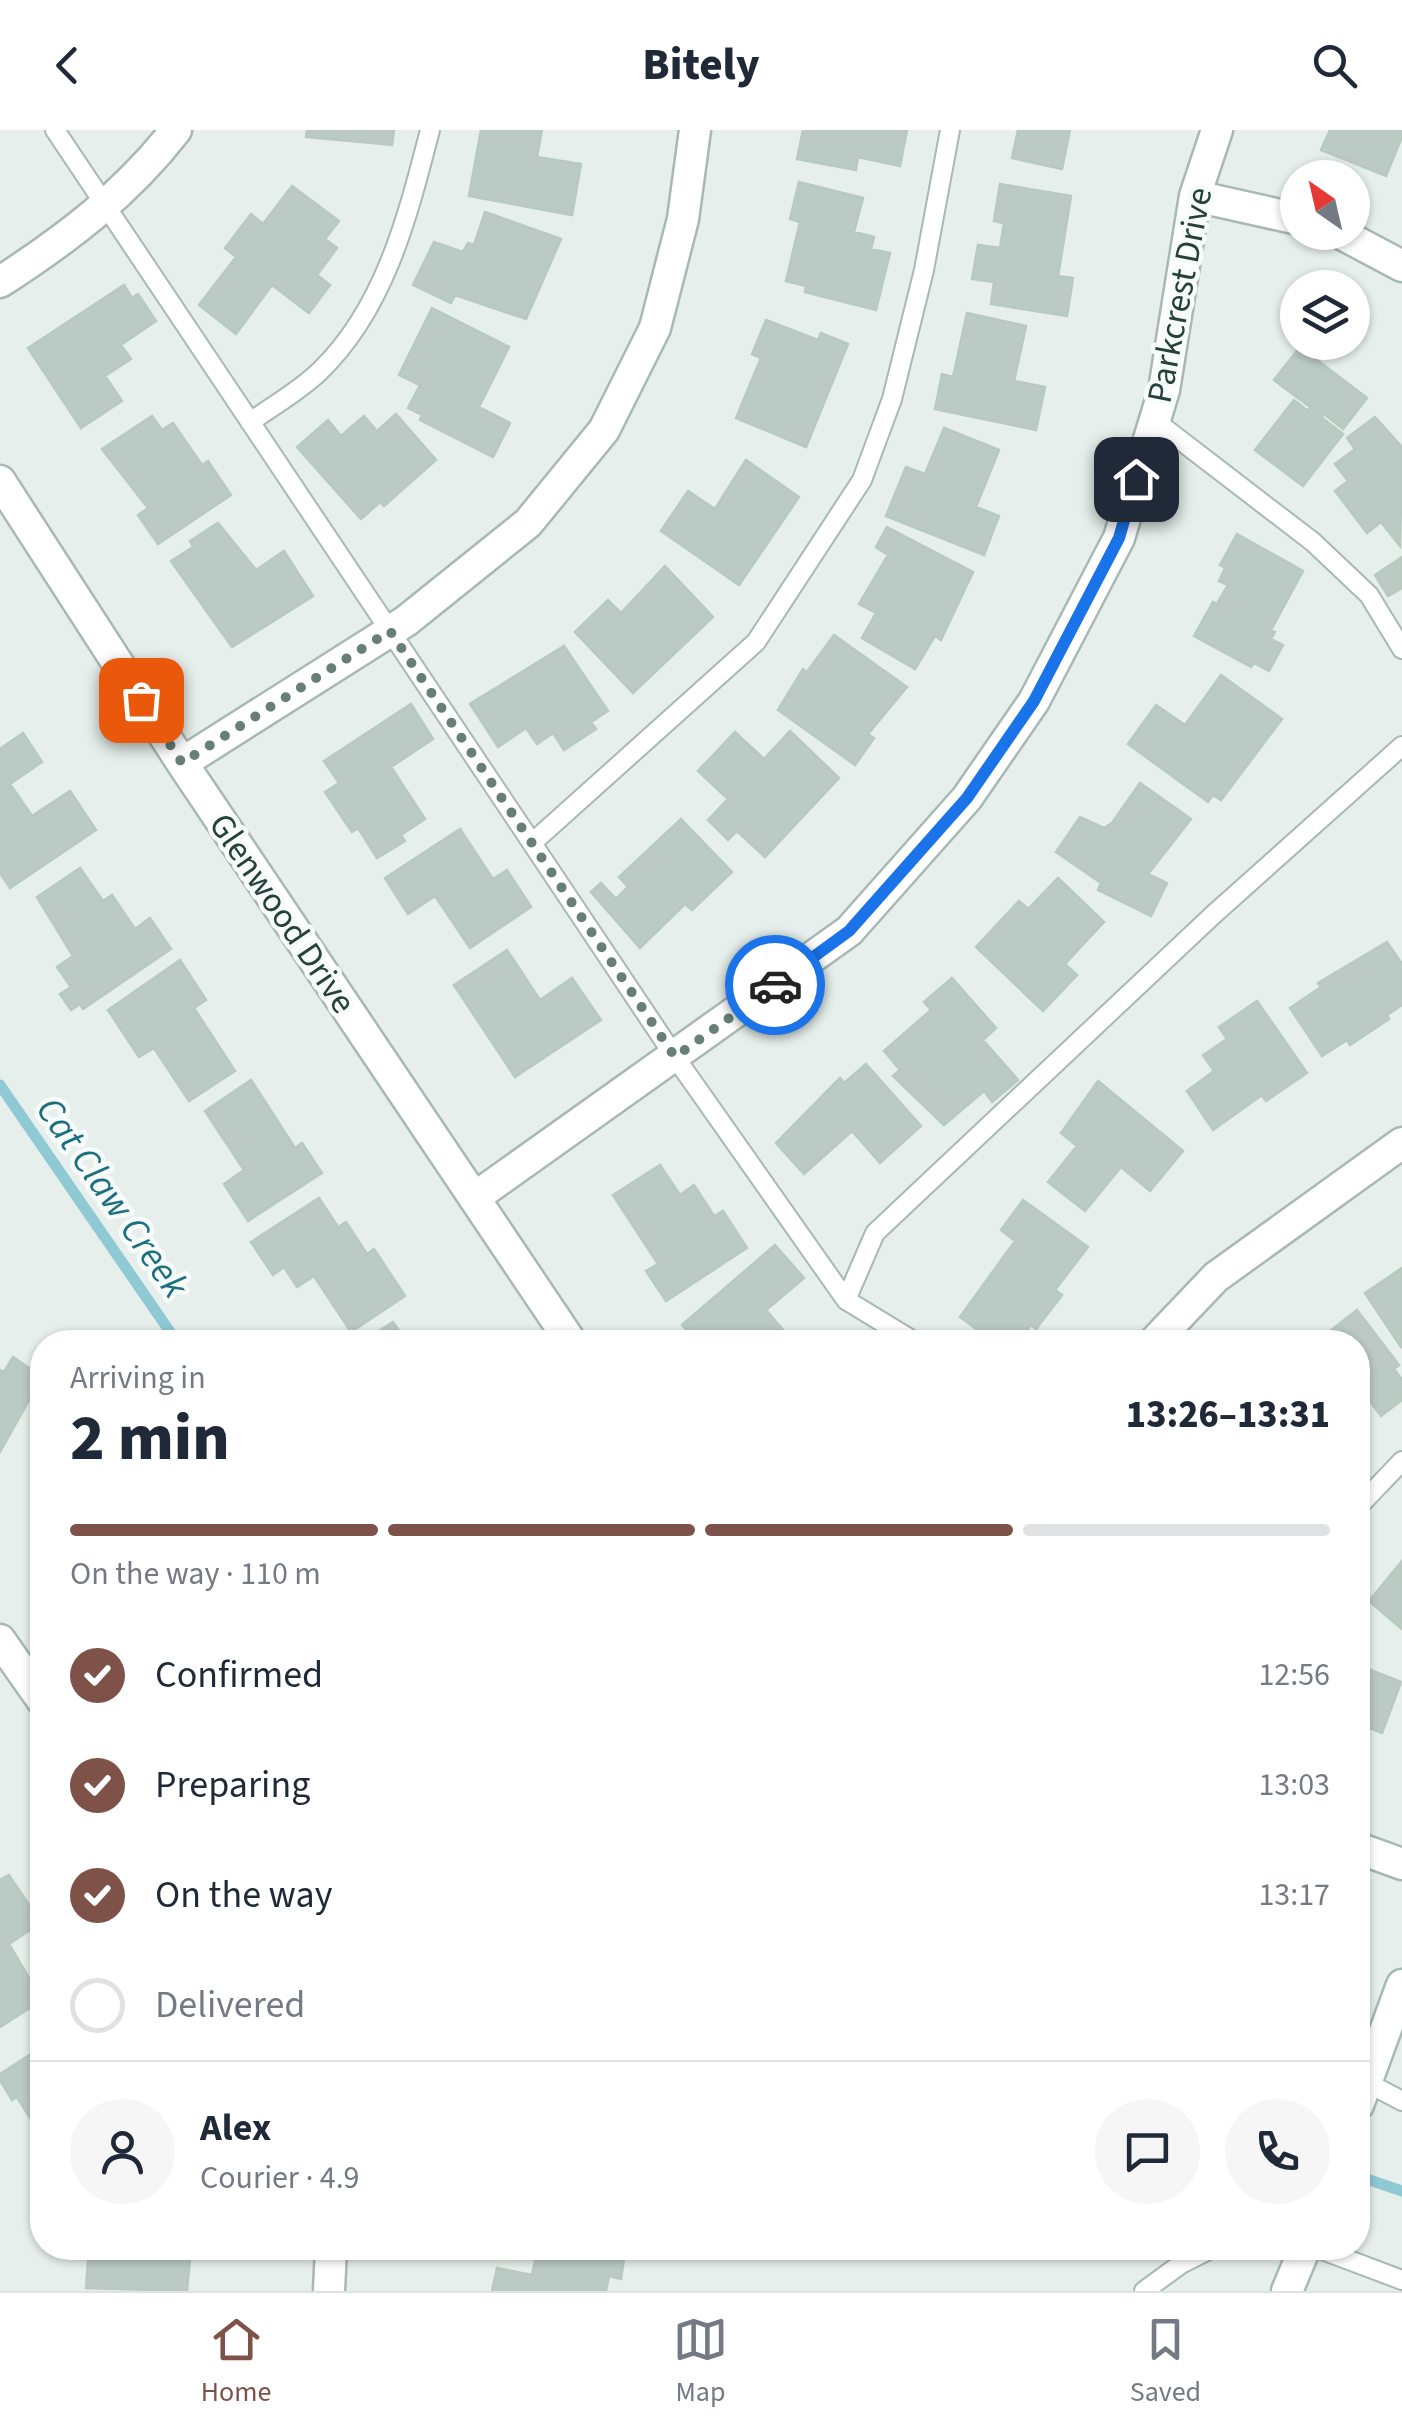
<!DOCTYPE html>
<html lang="en">
<head>
<meta charset="utf-8">
<style>
  :root { --surface:#fff; --page:#f6f6f7; --text:#1f2937; --muted:#747a83; --line:#e0e1e3; --accent:#7f5249 }
  body { margin:0; font-family:"Source Sans 3",sans-serif; background:var(--page); color:var(--text); height:100vh; display:flex; flex-direction:column; font-size:38px; white-space:nowrap }
  * { box-sizing:border-box; margin:0 }
  p { font-size:32px; color:var(--muted) }
  .icon { flex:none; width:55px; height:55px; fill:none; stroke:currentColor; stroke-width:2; stroke-linecap:round; stroke-linejoin:round }
  .map { position:relative; flex:1; overflow:hidden }
  .details { position:absolute; left:30px; top:1200px; width:1340px; height:930px; display:flex; flex-direction:column; background:var(--surface); border-radius:40px; box-shadow:0 2px 8px #0004 }
  .details>* { flex:none }
  .needle { width:65px; rotate:326deg }
  .tools { position:absolute; left:1280px; top:30px; display:grid; gap:20px }
  .tools a { display:grid; place-items:center; width:90px; height:90px; border-radius:50%; background:var(--surface); box-shadow:0 2px 8px #0004; font-size:50px }
  .pin { position:absolute; display:grid; place-items:center; width:85px; height:85px; color:#fff; margin:-42px; border-radius:20px; box-shadow:0 5px 15px #0006 }
  .courier { position:absolute; display:grid; place-items:center; width:100px; height:100px; margin:-50px; border:8px solid #1a73e8; border-radius:50%; background:#fff; color:#222; box-shadow:0 2px 12px #0007 }
  .overview em { font-style:normal; font-weight:800 }
  .overview div { display:flex; flex-direction:column-reverse }
  .overview { display:flex; align-items:center; justify-content:space-between; height:170px; padding:0 40px }
  h1 { font-size:65px; font-weight:800; line-height:75px }
  .bar { display:grid; grid-template-columns:repeat(4,1fr); gap:15px 10px; align-content:center; height:120px; padding:0 40px }
  .bar i { height:12px; border-radius:8px; background:var(--line) }
  .bar .selected { background:var(--accent) }
  .bar p { grid-column:span 4 }
  .line { display:flex; align-items:center; gap:25px; padding:0 40px; border-top:2px solid var(--line) }
  .line div { flex:1 }
  .round { display:grid; place-items:center; flex:none; width:105px; height:105px; border-radius:52px; background:var(--page) }
  ol { padding:0 40px; list-style:none }
  li { display:flex; align-items:center; gap:30px; height:110px }
  li p { margin-inline-start:auto }
  li .icon { padding:10px; border-radius:50%; background:var(--accent); color:#fff; stroke-width:4 }
  li:last-child { color:var(--muted) }
  li i { width:55px; height:55px; border:5px solid var(--line); border-radius:50% }
  header { display:flex; justify-content:space-between; align-items:center; height:130px; padding:0 40px; background:var(--surface); font-size:45px; font-weight:800 }
  .tab-bar { display:flex; justify-content:space-around; align-items:center; height:140px; border-top:2px solid var(--line); background:var(--surface); font-size:28px; color:var(--muted) }
  .tab-bar a { display:grid; justify-items:center; gap:5px }
  .tab-bar .selected { color:var(--accent) }
  .map>svg:first-child { display:block }
</style>
</head>
<body>
<header><svg class="icon" aria-label="back" viewBox="0 0 24 24"><path d="M15 5l-7 7 7 7"/></svg>Bitely<svg class="icon" aria-label="search" viewBox="0 0 24 24"><circle cx="10" cy="10" r="6"/><path d="M15 15l6 6"/></svg></header>
<div class="map">
<svg width="1402" height="2161" viewBox="0 0 1402 2161">
  <rect width="100%" height="100%" fill="#e6efeb"/>
  <g fill="none" stroke-linecap="round" stroke-linejoin="round">
    <path stroke="#8ec9d4" stroke-width="11" d="M0,955l177,257
      M1358,2046l44,15"/>
  </g>
  <path fill="#bbcac4" stroke="#b8c9c2" stroke-width="2.5" d="M307,0h87l-2,15 -86,-8z
    M481,0h61l-5,27 44,7 -9,51 -103,-19z
    M803,0h104l-7,36 -42,-9 -2,13 -59,-11z
    M1018,0h52l-8,39 -50,-11z
    M1330,0h72v7l-16,39 -65,-26z
    M799,52l64,16 -9,34 20,5 -3,12 19,4 -14,57 -71,-18 1,-6 -20,-5 14,-59 -10,-3z
    M1000,54l71,12 -13,80 15,2 -6,38 -76,-12 3,-22 -22,-3 6,-34 22,3 4,-25 -10,-2z
    M292,56l47,35 -14,18 12,9 -20,27 13,10 -21,28 -37,-28 -36,49 -37,-29 37,-48 -11,-9 26,-34 12,10z
    M485,82l76,27 -35,80 -71,-24 -4,8 -38,-18 21,-43 29,10 5,-9 6,2z
    M124,155l8,13 6,-4 18,27 -35,24 10,14 -26,17 17,25 -41,27 -53,-80z
    M432,178l77,39 -30,60 31,16 -17,34 -73,-37 2,-5 -14,-7 12,-23 -21,-10z
    M967,183l59,13 -12,55 31,6 -9,43 -101,-21 7,-35 11,3z
    M766,190l52,20 3,-7 27,11 -42,103 -70,-29 25,-60 -9,-4z
    M1300,217l67,51 -24,31 -19,-15 -3,3 22,17 -40,52 -48,-36 39,-50 14,11 2,-4 -36,-27z
    M396,284l40,46 -52,46 -4,-4 -19,17 -64,-72 31,-27 13,16 23,-20 13,15z
    M152,286l10,14 11,-7 29,42 6,-4 23,34 -73,49 -20,-29 10,-7 -46,-59z
    M1375,287l27,30 -2,99 -19,-24 -14,11 -32,-42 13,-10 -13,-17 20,-15 -8,-11z
    M944,298l55,22 -23,57 23,9 -15,39 -98,-39 20,-49 19,7z
    M746,330l53,37 -60,88 -78,-54 27,-40 27,18z
    M218,393l38,47 28,-19 29,45 -81,51 -61,-86 22,-14 -3,-6z
    M887,397l86,45 -32,68 -6,-4 -20,33 -53,-31 14,-25 -17,-9 29,-49 -12,-8z
    M1237,404l66,37 -32,59 4,2 -4,7 12,6 -14,26 -15,-8 -3,4 -57,-31 19,-34 4,2 11,-19 -9,-4 6,-13 -5,-3z
    M1402,427v31l-14,8 -13,-21z
    M665,436l48,51 -80,76 -58,-61 33,-32 13,13z
    M834,505l73,52 -39,47 6,4 -19,27 -77,-55 25,-41 4,3z
    M564,516l44,65 -17,11 5,7 -32,21 -11,-17 -16,11 -11,-16 -28,19 -28,-43z
    M1221,545l61,44 -61,81 -8,-5 -5,7 -80,-58 28,-39 29,20z
    M411,574l22,35 -42,28 34,52 -24,16 4,6 -28,17 -19,-30 -6,4 -27,-40 14,-9 -15,-22z
    M790,601l49,47 -74,79 -28,-26 -9,9 -20,-20 20,-21 -30,-28 37,-39 29,27z
    M23,603l19,29 -32,22 22,32 38,-25 26,39 -86,58 -10,-15v-124z
    M1140,653l51,36 -43,55 19,9 -16,33 -53,-26 3,-7 -45,-31 24,-35 24,11 8,-5z
    M681,689l51,53 -40,38 -7,-6 -45,44 -49,-56 10,-9 15,16 12,-12 -9,-10z
    M460,699l33,50 14,-9 24,37 -61,41 -35,-52 -27,18 -23,-36z
    M80,738l23,33 9,-6 23,34 15,-11 21,31 -88,60 -3,-5 -9,6 -11,-16 11,-7 -14,-20 16,-11 -36,-59z
    M1058,748l46,44 -39,42 12,11 -34,36 -67,-64 43,-46 9,8z
    M1387,812l15,22v41l-15,10 2,4 -39,26 -3,-5 -25,16 -32,-48 31,-21 -3,-4z
    M507,820l33,50 32,-22 29,42 -86,57 -61,-92z
    M180,830l26,40 -12,8 41,63 -46,30 -35,-53 -15,9 -31,-47z
    M952,848l44,50 -13,12 35,40 -26,22 -8,-11 -40,34 -51,-49 7,-6 -16,-19 47,-41 -7,-8z
    M1257,871l50,72 -41,28 -4,-6 -49,35 -26,-39 27,-20 -11,-16 24,-16 -8,-12z
    M866,934l55,62 -41,37 -28,-32 -48,43 -28,-31 64,-65 4,5z
    M251,950l44,68 7,-5 20,30 -74,48 -24,-37 20,-14 -39,-59z
    M1098,951l85,70 -33,40 -29,-24 -36,44 -37,-29 29,-36 -16,-13z
    M660,1035l20,30 14,-10 20,31 9,-5 24,37 -81,53 -20,-30 12,-7 -45,-69z
    M319,1068l19,29 8,-5 21,32 7,-5 31,47 -54,36 -37,-56 -17,11 -13,-20 -11,8 -22,-33z
    M1023,1070l65,47 -33,43 7,5 -26,34 -5,-4 -13,17h-24l-34,-25 55,-76 -14,-11z
    M775,1115l29,33 -38,32 18,21 -5,4 7,7h-90l-14,-17z
    M1402,1138v78l-1,1 -36,-54z
    M1357,1180l42,55 -5,4 8,11v20l-21,16 -17,-23 -6,5v-56h-42z
    M393,1192l14,20h-45z
    M13,1227l29,20 -42,75v-82l4,2z
    M1402,1431v68l-33,-28z
    M1358,1535l43,17 -19,51 -24,-9z
    M9,1745l32,48 -32,21 33,56 -42,27v-147z
    M42,1917v90l-25,-40 -5,3 -12,-20v-6z
    M191,2118l-4,43 -101,-3 3,-39z
    M538,2118h81l-2,10 7,1 -3,20 -12,-3 -3,15h-114l5,-23 35,7z"/>
  <g fill="none" stroke-linecap="round" stroke-linejoin="round">
    <defs>
      <path id="lane" d="M55,0l620,927 171,243 69,42
        M1154,290l159,122 56,53 33,54
        M250,292c23,-16 49,-31 69,-50 66,-63 89,-157 111,-242
        M532,713l224,-201 106,-162 30,-81 32,-129 26,-140
        M846,1170l29,-67 338,-318 189,-169
        M1358,1377l44,-46
        M1366,1952l36,19
        M1317,2118l85,32
        M1144,2161l37,-27 32,-16"/>
      <path id="street" d="M1195,66l103,23
        M1338,102l64,34
        M0,152c67,-43 127,-89 176,-152
        M0,351l182,282 389,579
        M182,633l224,-142 122,-98 76,-93 51,-102 28,-109 12,-89
        M474,1068l375,-267 118,-133 67,-97 85,-163 45,-148 31,-194 22,-66
        M1154,1212l62,-65 186,-134
        M0,1510l42,60
        M1358,1718l44,16
        M329,2161l2,-43"/>
      <path id="secondary" d="M1358,1975l44,-120
        M1287,2161l18,-43"/>
    </defs>
    <use href="#lane" stroke="#a8b8b2" stroke-width="22"/>
    <use href="#street" stroke="#a8b8b2" stroke-width="35"/>
    <use href="#secondary" stroke="#a4bbb3" stroke-width="35"/>
    <use href="#lane" stroke="#fff" stroke-width="18"/>
    <use href="#street" stroke="#fff" stroke-width="30"/>
    <use href="#secondary" stroke="#fff" stroke-width="30"/>
  </g>
  <g fill="none" stroke-linecap="round" stroke-linejoin="round">
    <path stroke="#687f78" stroke-width="10" stroke-dasharray="0 18" d="M141,570l41,63 208,-132 285,426 100,-72"/>
    <path stroke="#1a73e8" stroke-width="12" d="M775,855l74,-54 118,-133 67,-97 85,-163 17,-59"/>
  </g>
  <g text-anchor="middle" stroke-width="9" stroke-linejoin="round" paint-order="stroke">
    <g font-size="35" fill="#24423a" stroke="#f7fbf9">
      <text transform="translate(1179 165) rotate(-79)" y="12">Parkcrest Drive</text>
      <text transform="translate(283 783) rotate(56)" y="12">Glenwood Drive</text>
    </g>
    <g font-size="38" font-style="italic" fill="#1c6f80" stroke="#f7fbf9">
      <text transform="translate(113 1067) rotate(55)" y="13">Cat Claw Creek</text>
    </g>
  </g>
</svg>
<div class="tools">
<a><svg class="needle" viewBox="-14 -14 28 28"><path d="M0-13l5 13h-10z" fill="#e53935"/><path d="M0 13l5-13h-10z" fill="#747a83"/></svg></a>
<a><svg class="icon" aria-label="layers" viewBox="0 0 24 24"><path d="M12 4l9 5-9 5-9-5zM3 14l9 5 9-5"/></svg></a>
</div>
<div class="pin" style="left:141px;top:570px;background:#ea580c"><svg class="icon" aria-label="bag" viewBox="0 0 24 24"><path d="M5 8h14l-1 12H6zM9 8a3 3 0 0 1 6 0"/></svg></div>
<div class="pin" style="left:1136px;top:349px;background:#1f2937"><svg class="icon" aria-label="home" viewBox="0 0 24 24"><path d="M3 11l9-7 9 7M6 9v11h12V9"/></svg></div>
<div class="courier" style="left:775px;top:855px"><svg class="icon" aria-label="car" viewBox="0 0 24 24"><path d="M5 17H2v-5l4-1 3-4h7l3 4 3 1v5h-3M9 17h6M6 11h13"/><circle cx="7" cy="17" r="2"/><circle cx="17" cy="17" r="2"/></svg></div>
<section class="details">
<div class="overview"><div><h1>2 min</h1><p>Arriving in</p></div><em>13:26–13:31</em></div>
<div class="bar"><i class="selected"></i><i class="selected"></i><i class="selected"></i><i></i><p>On the way · 110 m</p></div>
<ol>
<li><svg class="icon" aria-label="check" viewBox="0 0 24 24"><path d="M5 12l5 5 9-10"/></svg>Confirmed<p>12:56</p></li>
<li><svg class="icon" aria-label="check" viewBox="0 0 24 24"><path d="M5 12l5 5 9-10"/></svg>Preparing<p>13:03</p></li>
<li><svg class="icon" aria-label="check" viewBox="0 0 24 24"><path d="M5 12l5 5 9-10"/></svg>On the way<p>13:17</p></li>
<li><i></i>Delivered</li>
</ol>
<div class="line" style="height:180px"><a class="round"><svg class="icon" aria-label="person" viewBox="0 0 24 24"><circle cx="12" cy="8" r="4"/><path d="M4 21q1-7 8-7t8 7"/></svg></a><div><b>Alex</b><p>Courier · 4.9</p></div><a class="round"><svg class="icon" aria-label="chat" viewBox="0 0 24 24"><path d="M4 5h16v11H9l-5 4z"/></svg></a><a class="round"><svg class="icon" aria-label="phone" viewBox="0 0 24 24"><path d="M5 4h4l2 5-3 2q2 4 5 5l2-3 5 2v4C11 20 4 13 5 4z"/></svg></a></div>
</section>
</div>
<nav class="tab-bar">
<a class="selected"><svg class="icon" aria-label="home" viewBox="0 0 24 24"><path d="M3 11l9-7 9 7M6 9v11h12V9"/></svg>Home</a>
<a><svg class="icon" aria-label="map" viewBox="0 0 24 24"><path d="M3 6l6-2 6 2 6-2v14l-6 2-6-2-6 2zM9 4v14M15 6v14"/></svg>Map</a>
<a><svg class="icon" aria-label="saved" viewBox="0 0 24 24"><path d="M7 4h10v16l-5-4-5 4z"/></svg>Saved</a>
</nav>
</body>
</html>
